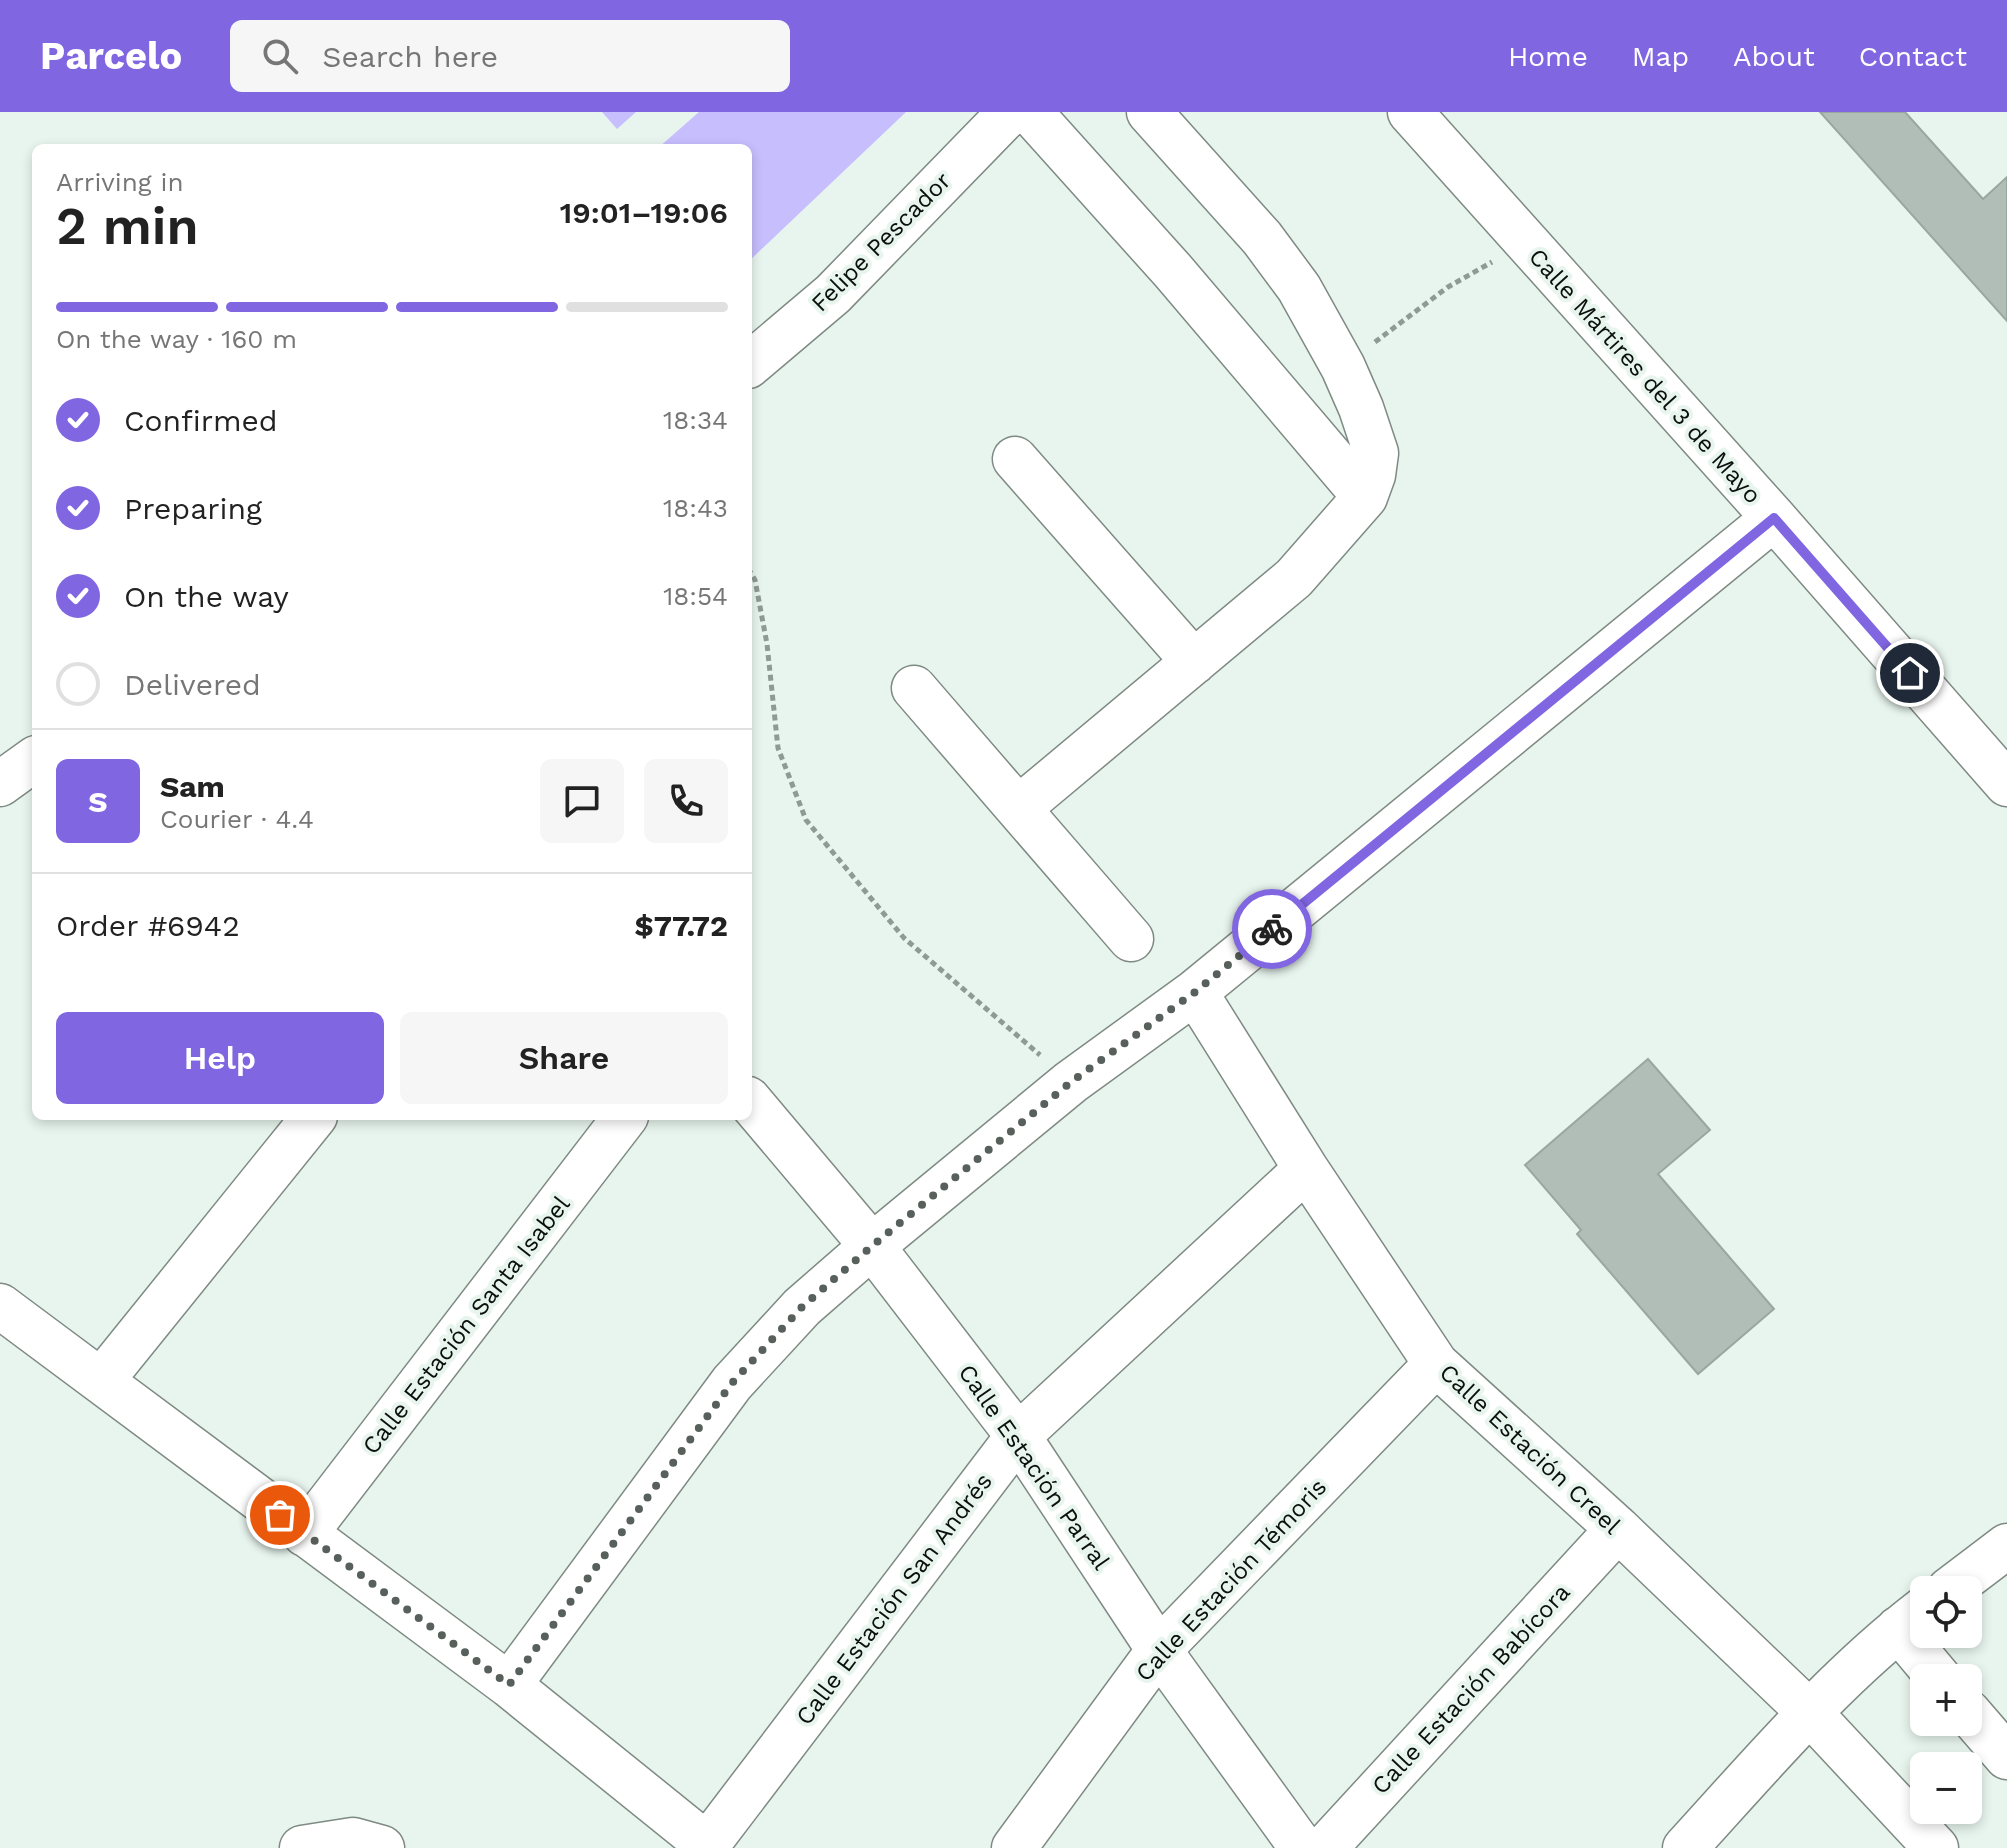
<!DOCTYPE html>
<html lang="en">
<head>
<meta charset="utf-8">
<style>
  :root { --surface:#fff; --page:#f6f6f6; --text:#222; --muted:#767676; --line:#e0e0e0; --accent:#8166e2 }
  body { margin:0; font-family:"Work Sans",sans-serif; background:var(--page); color:var(--text); height:100vh; display:flex; flex-direction:column; font-size:30px; white-space:nowrap }
  * { box-sizing:border-box; margin:0 }
  p { font-size:26px; color:var(--muted) }
  .icon { flex:none; width:44px; height:44px; fill:none; stroke:currentColor; stroke-width:2; stroke-linecap:round; stroke-linejoin:round }
  .map { position:relative; flex:1; overflow:hidden }
  .drawer { position:absolute; left:32px; top:32px; width:720px; height:976px; display:flex; flex-direction:column; background:var(--surface); border-radius:12px; box-shadow:0 4px 12px #0003 }
  .drawer>* { flex:none }
  .buttons { position:absolute; left:1910px; top:1464px; display:grid; gap:16px }
  .buttons a { display:grid; place-items:center; width:72px; height:72px; border-radius:12px; background:var(--surface); box-shadow:0 4px 12px #0003; font-size:40px }
  .pin { position:absolute; display:grid; place-items:center; width:68px; height:68px; color:#fff; margin:-34px; border:4px solid #fff; border-radius:50%; box-shadow:0 2px 8px #0007 }
  .courier { position:absolute; display:grid; place-items:center; width:80px; height:80px; margin:-40px; border:6px solid #8166e2; border-radius:50%; background:#fff; color:#222; box-shadow:0 2px 10px #0007 }
  .summary em { font-style:normal; font-weight:600 }
  .summary div { display:flex; flex-direction:column-reverse }
  .summary { display:flex; align-items:center; justify-content:space-between; height:136px; padding:0 24px }
  h1 { font-size:52px; font-weight:600; line-height:60px }
  .bar { display:grid; grid-template-columns:repeat(4,1fr); gap:12px 8px; align-content:center; height:96px; padding:0 24px }
  .bar i { height:10px; border-radius:6px; background:var(--line) }
  .bar .active { background:var(--accent) }
  .bar p { grid-column:span 4 }
  .line { display:flex; align-items:center; gap:20px; padding:0 24px; border-top:2px solid var(--line) }
  .line div { flex:1 }
  .round { display:grid; place-items:center; flex:none; width:84px; height:84px; border-radius:12px; background:var(--page) }
  ol { padding:0 24px; list-style:none }
  li { display:flex; align-items:center; gap:24px; height:88px }
  li p { margin-inline-start:auto }
  li .icon { padding:8px; border-radius:50%; background:var(--accent); color:#fff; stroke-width:4 }
  li:last-child { color:var(--muted) }
  li i { width:44px; height:44px; border:4px solid var(--line); border-radius:50% }
  .cta { display:flex; gap:16px; margin-top:auto; padding:16px 24px }
  .cta a { flex:1; height:92px; border-radius:12px; background:var(--accent); color:#fff; font-size:32px; font-weight:600; line-height:92px; text-align:center }
  .cta a+a { background:var(--page); color:var(--text) }
  header { display:flex; align-items:center; gap:48px; box-sizing:border-box; height:112px; padding:0 40px; background:var(--accent); color:#fff }
  header strong { font-size:38px }
  nav { display:flex; gap:44px; margin-inline-start:auto; font-size:28px }
  .search { width:560px; height:72px; background:var(--page); display:flex; align-items:center; gap:20px; box-sizing:border-box; padding:0 28px; border-radius:12px; color:var(--muted); font-size:30px }
  .map>svg:first-child { display:block }
</style>
</head>
<body>
<header>
<strong>Parcelo</strong>
<div class="search"><svg class="icon" aria-label="search" viewBox="0 0 24 24"><circle cx="10" cy="10" r="6"/><path d="M15 15l6 6"/></svg>Search here</div>
<nav><a>Home</a><a>Map</a><a>About</a><a>Contact</a></nav>
</header>
<div class="map">
<svg width="2007" height="1736" viewBox="0 0 2007 1736">
  <rect width="100%" height="100%" fill="#e8f5ee"/>
  <path fill="#c6befd" d="M602,0h34l-19,17z
    M699,0h207l-158,150v-114h-90z"/>
  <path fill="#b1bdb7" stroke="#9aa6a0" stroke-width="2" d="M1820,0h85l78,87 24,-22v144z
    M1648,947l62,71 -52,44 116,135 -76,65 -121,-140 4,-4 -56,-65z"/>
  <g fill="none" stroke-linecap="round" stroke-linejoin="round">
    <defs>
      <path id="minor" d="M1030,0l143,159 192,226
        M1410,0l364,406 233,266
        M748,254l85,-72 177,-182
        M1015,347l179,203
        M914,576l217,251
        M0,672l36,-26
        M1019,696l275,-230 71,-81 8,-22 3,-22 -15,-45 -18,-41 -44,-79 -37,-50 -113,-126
        M1195,880l111,177 130,195 182,165 191,183 127,136
        M748,987l124,147 146,190 141,214 143,198
        M0,1194l509,379 202,163
        M102,1268l213,-264
        M305,1422l321,-418
        M1949,1478l58,-44
        M1898,1517l41,49
        M509,1573l223,-302 70,-76 70,-61 199,-164 124,-90 579,-474
        M1968,1600l39,45
        M707,1733l311,-409 288,-267
        M302,1736l51,-8 29,8
        M1014,1736l145,-198 277,-286
        M1325,1736l293,-319
        M1685,1736c76,-83 149,-170 239,-239"/>
    </defs>
    <use href="#minor" stroke="#7e8a83" stroke-width="47"/>
    <path stroke="#909a95" stroke-width="5" stroke-dasharray="6 4" stroke-linecap="butt" d="M1375,230l73,-55 44,-25
      M748,456l7,12 12,64 11,104 28,72 98,118 136,117"/>
    <use href="#minor" stroke="#fff" stroke-width="44"/>
  </g>
  <g fill="none" stroke-linecap="round" stroke-linejoin="round">
    <path stroke="#58605c" stroke-width="8" stroke-dasharray="0 14.4" d="M280,1403l229,170 223,-302 70,-76 70,-61 199,-164 124,-90 77,-63"/>
    <path stroke="#8166e2" stroke-width="10" d="M1272,817l502,-411 136,155"/>
  </g>
  <g text-anchor="middle" stroke-width="8" stroke-linejoin="round" paint-order="stroke">
    <g font-size="24" fill="#0b100d" stroke="#e8f5ee">
      <text transform="translate(881 130) rotate(-45)" y="8">Felipe Pescador</text>
      <text transform="translate(1645 264) rotate(48)" y="8">Calle Mártires del 3 de Mayo</text>
      <text transform="translate(466 1213) rotate(-52)" y="8">Calle Estación Santa Isabel</text>
      <text transform="translate(1530 1337) rotate(43)" y="8">Calle Estación Creel</text>
      <text transform="translate(1034 1355) rotate(55)" y="8">Calle Estación Parral</text>
      <text transform="translate(1231 1468) rotate(-47)" y="8">Calle Estación Témoris</text>
      <text transform="translate(894 1487) rotate(-53)" y="8">Calle Estación San Andrés</text>
      <text transform="translate(1471 1577) rotate(-47)" y="8">Calle Estación Babícora</text>
    </g>
  </g>
</svg>
<div class="buttons">
<a><svg class="icon" aria-label="locate" viewBox="0 0 24 24"><circle cx="12" cy="12" r="6"/><path d="M12 2v4M12 18v4M2 12h4M18 12h4"/></svg></a>
<a>+</a>
<a>−</a>
</div>
<div class="pin" style="left:280px;top:1403px;background:#ea580c"><svg class="icon" aria-label="bag" viewBox="0 0 24 24"><path d="M5 8h14l-1 12H6zM9 8a3 3 0 0 1 6 0"/></svg></div>
<div class="pin" style="left:1910px;top:561px;background:#1f2937"><svg class="icon" aria-label="home" viewBox="0 0 24 24"><path d="M3 11l9-7 9 7M6 9v11h12V9"/></svg></div>
<div class="courier" style="left:1272px;top:817px"><svg class="icon" aria-label="bike" viewBox="0 0 24 24"><circle cx="6" cy="16" r="4"/><circle cx="18" cy="16" r="4"/><path d="M6 16l4-8h5l3 8M10 8l3 8H6M13 5h3"/></svg></div>
<section class="drawer">
<div class="summary"><div><h1>2 min</h1><p>Arriving in</p></div><em>19:01–19:06</em></div>
<div class="bar"><i class="active"></i><i class="active"></i><i class="active"></i><i></i><p>On the way · 160 m</p></div>
<ol>
<li><svg class="icon" aria-label="check" viewBox="0 0 24 24"><path d="M5 12l5 5 9-10"/></svg>Confirmed<p>18:34</p></li>
<li><svg class="icon" aria-label="check" viewBox="0 0 24 24"><path d="M5 12l5 5 9-10"/></svg>Preparing<p>18:43</p></li>
<li><svg class="icon" aria-label="check" viewBox="0 0 24 24"><path d="M5 12l5 5 9-10"/></svg>On the way<p>18:54</p></li>
<li><i></i>Delivered</li>
</ol>
<div class="line" style="height:144px"><b class="round" style="background:var(--accent);color:#fff">S</b><div><b>Sam</b><p>Courier · 4.4</p></div><a class="round"><svg class="icon" aria-label="chat" viewBox="0 0 24 24"><path d="M4 5h16v11H9l-5 4z"/></svg></a><a class="round"><svg class="icon" aria-label="phone" viewBox="0 0 24 24"><path d="M5 4h4l2 5-3 2q2 4 5 5l2-3 5 2v4C11 20 4 13 5 4z"/></svg></a></div>
<div class="line" style="height:104px"><div>Order #6942</div><b>$77.72</b></div>
<div class="cta"><a>Help</a><a>Share</a></div>
</section>
</div>
</body>
</html>
